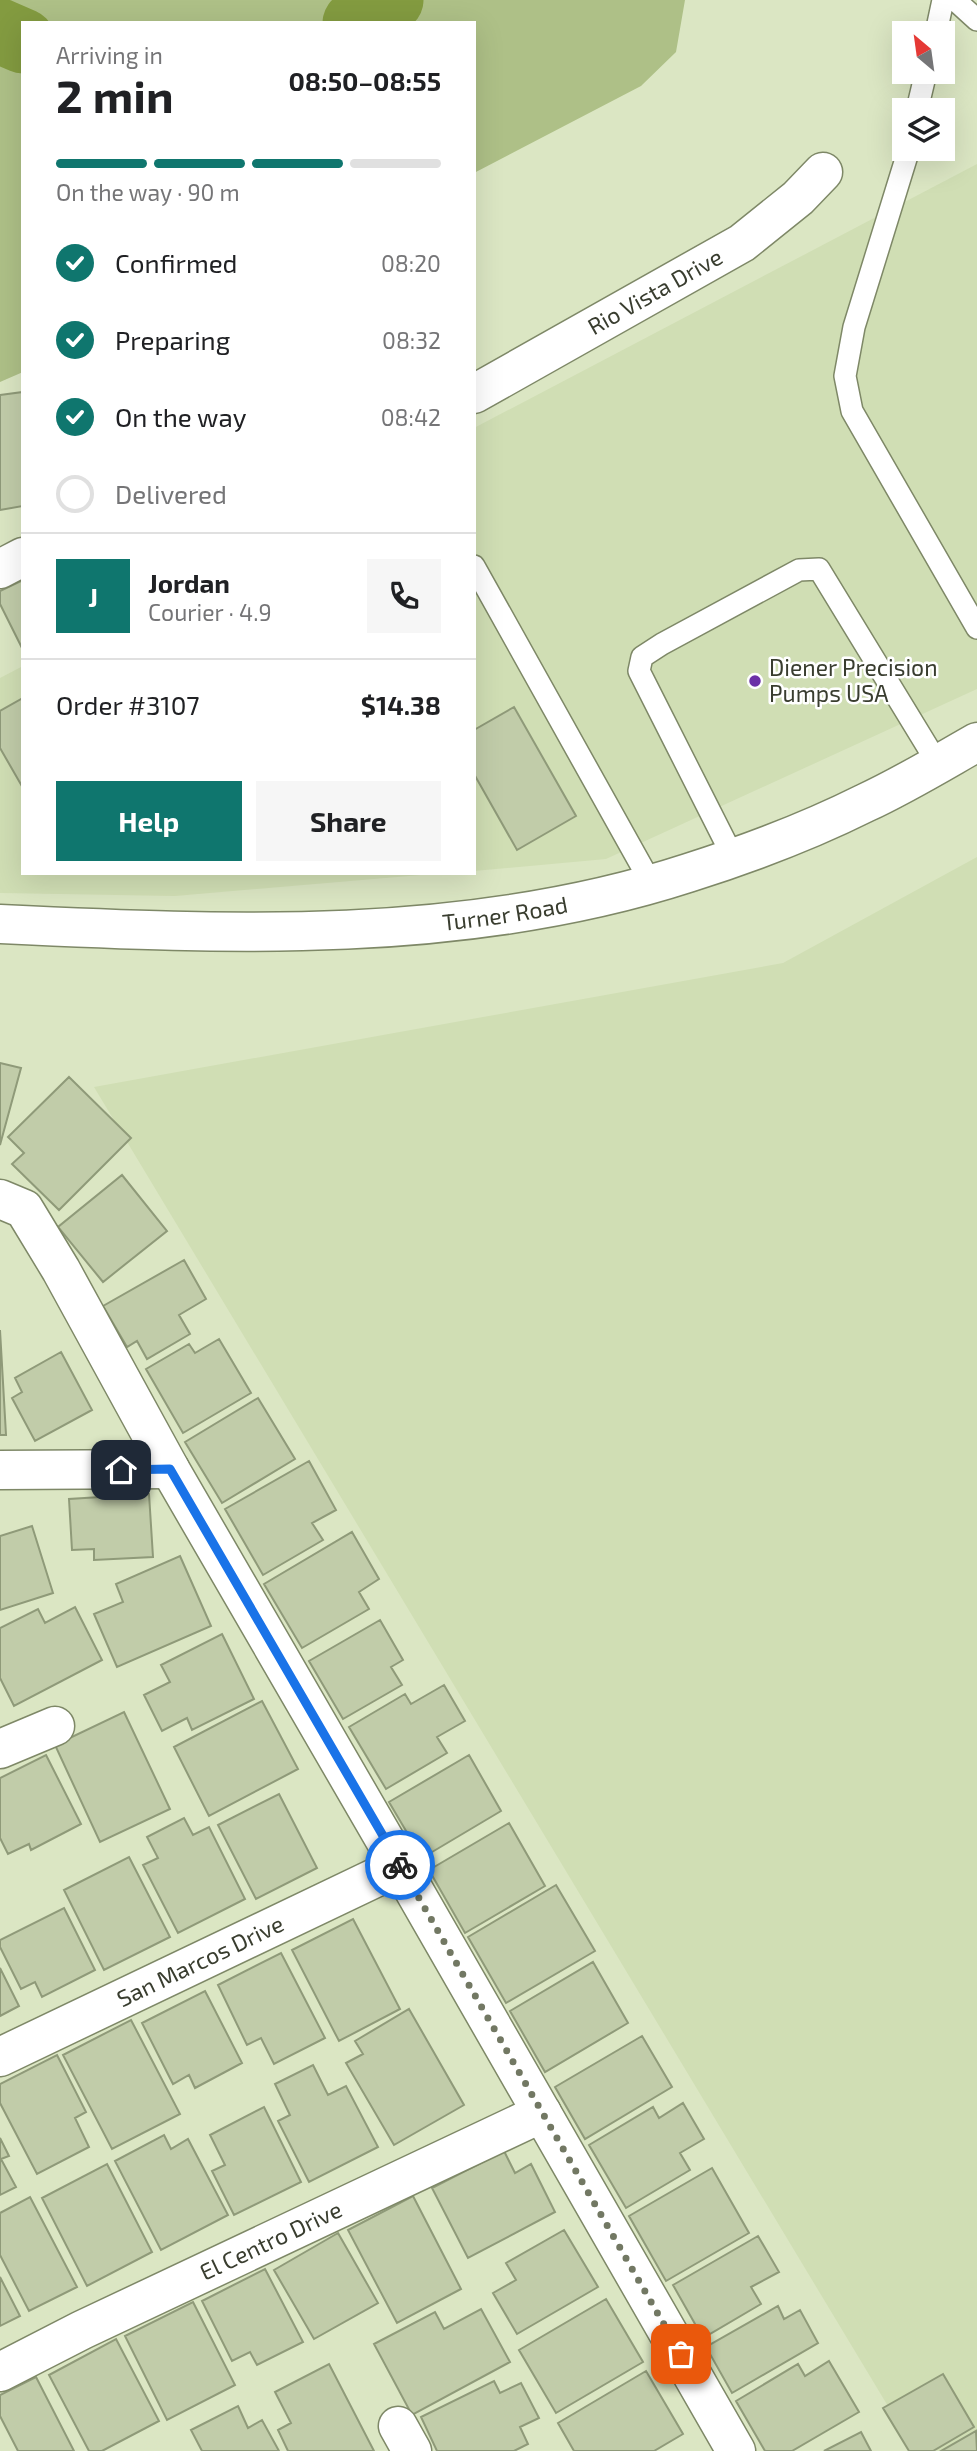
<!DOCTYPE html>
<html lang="en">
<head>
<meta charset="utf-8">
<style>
  :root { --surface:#fff; --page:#f6f6f6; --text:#202124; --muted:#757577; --line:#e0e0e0; --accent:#0f766e }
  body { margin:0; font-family:"Exo 2",sans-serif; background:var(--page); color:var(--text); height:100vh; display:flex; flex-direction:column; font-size:26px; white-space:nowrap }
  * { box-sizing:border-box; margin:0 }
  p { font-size:23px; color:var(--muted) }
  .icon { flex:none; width:38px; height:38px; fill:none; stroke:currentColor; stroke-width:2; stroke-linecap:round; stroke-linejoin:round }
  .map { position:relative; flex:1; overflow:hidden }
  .sheet { position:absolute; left:21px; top:21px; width:455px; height:854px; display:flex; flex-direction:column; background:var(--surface); border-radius:0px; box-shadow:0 7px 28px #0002 }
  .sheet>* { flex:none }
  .needle { width:46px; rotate:331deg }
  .controls { position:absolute; left:892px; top:21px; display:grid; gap:14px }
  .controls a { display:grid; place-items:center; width:63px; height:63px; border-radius:0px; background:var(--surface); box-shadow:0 7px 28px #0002; font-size:35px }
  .pin { position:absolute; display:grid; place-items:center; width:60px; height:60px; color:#fff; margin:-30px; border-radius:14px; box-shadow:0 4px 10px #0006 }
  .courier { position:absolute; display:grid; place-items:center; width:70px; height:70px; margin:-35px; border:5px solid #1a73e8; border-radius:50%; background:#fff; color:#222; box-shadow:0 2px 9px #0007 }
  .overview em { font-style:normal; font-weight:700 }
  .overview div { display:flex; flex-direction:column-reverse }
  .overview { display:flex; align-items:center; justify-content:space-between; height:119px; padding:0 35px }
  h1 { font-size:46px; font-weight:700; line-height:52px }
  .bar { display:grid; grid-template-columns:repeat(4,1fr); gap:10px 7px; align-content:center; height:84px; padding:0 35px }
  .bar i { height:9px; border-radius:5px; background:var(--line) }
  .bar .active { background:var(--accent) }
  .bar p { grid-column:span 4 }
  .line { display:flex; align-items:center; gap:18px; padding:0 35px; border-top:2px solid var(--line) }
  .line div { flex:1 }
  .round { display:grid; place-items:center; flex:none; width:74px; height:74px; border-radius:0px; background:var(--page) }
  ol { padding:0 35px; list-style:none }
  li { display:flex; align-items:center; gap:21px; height:77px }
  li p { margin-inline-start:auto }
  li .icon { padding:7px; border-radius:50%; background:var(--accent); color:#fff; stroke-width:4 }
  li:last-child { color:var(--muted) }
  li i { width:38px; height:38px; border:4px solid var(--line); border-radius:50% }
  .cta { display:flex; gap:14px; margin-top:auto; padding:14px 35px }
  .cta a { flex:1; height:80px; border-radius:0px; background:var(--accent); color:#fff; font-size:28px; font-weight:700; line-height:80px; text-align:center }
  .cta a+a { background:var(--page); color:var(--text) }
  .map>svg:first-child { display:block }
</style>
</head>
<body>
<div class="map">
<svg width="977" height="2451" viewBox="0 0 977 2451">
  <rect width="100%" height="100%" fill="#dbe6c3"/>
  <path fill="#d0deb4" d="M977,164v525l-371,170 -132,12v-443z
    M23,666v207h421l-269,23 -175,-3v-215z
    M977,857v1594h-62l-821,-1364 689,-124z"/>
  <path fill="#aec087" d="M0,0h685l-9,52 -35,34 -167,87v-150h-451v349l-23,10z"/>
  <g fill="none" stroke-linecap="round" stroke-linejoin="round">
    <path stroke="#839b40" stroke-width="65" d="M355,23l36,-23
      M0,31l23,10"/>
  </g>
  <path fill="#c1cca9" stroke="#8f9a79" stroke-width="2" d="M23,392v114l-23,4v-115z
    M23,580v70l-23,-46v-13z
    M23,698v90l-23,-40v-37z
    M514,707l62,109 -59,34 -43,-76v-44z
    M0,1063l21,5 -21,77z
    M69,1077l62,61 -72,72 -47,-46 12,-11 -16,-16z
    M122,1175l45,56 -64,51 -45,-55z
    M184,1260l22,39 -27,16 11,19 -43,25 -10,-18 -10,6 -24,-41z
    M0,1330l6,105h-6z
    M219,1339l32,54 -68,40 -37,-64 43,-25 6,9z
    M61,1352l31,58 -57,31 -23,-43 10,-6 -7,-14z
    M258,1398l37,61 -73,44 -37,-61z
    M309,1461l27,49 -24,13 11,17 -60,35 -38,-66z
    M149,1494l4,63 -59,3v-11l-22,1 -3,-51z
    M32,1526l21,67 -53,17v-74z
    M352,1532l27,47 -20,13 10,17 -67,39 -38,-64z
    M180,1556l31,70 -94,41 -23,-53 29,-12 -7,-18z
    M75,1607l27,53 -88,46 -14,-28v-50l38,-19 7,14z
    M380,1620l23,40 -12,7 11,18 -59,34 -34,-58z
    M222,1634l32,65 -62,31 -5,-12 -25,13 -18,-36 26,-13 -9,-17z
    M444,1685l21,36 -28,16 10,16 -61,36 -37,-62 56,-33 6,10z
    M262,1701l36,68 -89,47 -35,-69z
    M124,1712l46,97 -70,33 -45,-97z
    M46,1755l35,69 -50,26 -2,-6 -21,10 -8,-16v-60z
    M469,1755l32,56 -79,47 -33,-56z
    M279,1794l38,74 -61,31 -38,-74z
    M184,1818l9,17 16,-8 36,72 -67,34 -35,-68 15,-7 -11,-21z
    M509,1823l36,63 -80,47 -36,-63z
    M129,1857l41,80 -66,33 -40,-80z
    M556,1885l39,66 -89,52 -38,-66z
    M64,1908l31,62 -53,27 -7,-15 -14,7 -21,-42v-7z
    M353,1919l47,90 -61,32 -47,-91z
    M281,1953l44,85 -51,26 -13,-26 -14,7 -29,-60z
    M593,1962l35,61 -83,49 -35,-61z
    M0,1968l19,38 -19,10z
    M205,1991l37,72 -47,25 -6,-13 -16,9 -31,-61z
    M409,2009l55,96 -70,40 -48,-82 17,-9 -8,-13z
    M131,2020l49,94 -68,35 -49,-94z
    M642,2036l30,51 -87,52 -30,-52z
    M57,2055l29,57 -11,6 14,29 -52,27 -37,-71v-19z
    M313,2065l15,30 18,-9 32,61 -69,35 -31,-61 12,-6 -15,-31z
    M683,2103l21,36 -24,14 10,17 -64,38 -37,-63 64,-38 6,11z
    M264,2107l37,75 -67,33 -22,-44 13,-6 -15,-30z
    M164,2135l7,14 17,-10 40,76 -67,35 -46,-89z
    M0,2138l9,18 -8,3 15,28 -16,8z
    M504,2151l11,22 16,-9 24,48 -87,46 -36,-70z
    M107,2164l45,88 -65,34 -45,-88z
    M712,2168l37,65 -83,48 -37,-65z
    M413,2196l48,93 -64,34 -49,-93z
    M30,2197l47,90 -48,24 -29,-56v-42z
    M564,2230l34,57 -81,47 -24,-41 23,-13 -10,-17z
    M338,2233l40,70 -64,36 -40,-69z
    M758,2236l21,36 -28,15 10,17 -58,34 -30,-53z
    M265,2269l38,73 -46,23 -7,-13 -18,9 -30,-60z
    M0,2277l20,39 -20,10z
    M606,2299l37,63 -87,51 -37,-63z
    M193,2302l42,83 -68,35 -42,-84z
    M778,2306l6,13 16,-9 18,33 -86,50 -26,-46z
    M481,2309l29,53 -98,53 -38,-71 61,-32 9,17z
    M116,2339l43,82 -57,30h-13l-40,-76z
    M829,2361l30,51 -67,39h-27l-29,-50 62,-37 7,12z
    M329,2364l45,87h-86l-10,-21 13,-7 -16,-31z
    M646,2371l37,63 -29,17h-80l-16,-28z
    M943,2374l31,53 -41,24h-24l-26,-43z
    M36,2377l38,74h-56l-18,-35v-21z
    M494,2381l6,12 21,-10 18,35 -19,9 8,17 -14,7h-77l-16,-34z
    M238,2406l10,22 14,-8 17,31h-77l-11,-21z
    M976,2431l1,20h-36z
    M861,2432l10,19h-47z"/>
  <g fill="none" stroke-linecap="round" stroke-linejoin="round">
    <defs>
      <path id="lane" d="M955,0l22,20
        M936,33l7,-33
        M917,110l9,-38
        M909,149l-55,178 -9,49 7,35 125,217
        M474,566l177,317
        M733,857l-94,-186 3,-14 20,-13 137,-74 20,-1 119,195"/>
      <g id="street">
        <path id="s1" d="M474,394l268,-151 56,-45 25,-26"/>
        <path d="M0,569l23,-12"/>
        <path d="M0,1199l24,10 37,61 109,199 230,397 336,585"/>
        <path d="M0,1470l170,-1"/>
        <path d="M0,1749l55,-23"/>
        <path id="s2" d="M0,2057l400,-191"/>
        <path id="s3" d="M0,2372l82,-42 460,-217"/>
        <path d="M398,2426l14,25"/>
      </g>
      <g id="secondary">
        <path id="s4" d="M0,924c230,11 466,21 688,-51 60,-19 121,-42 177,-70 39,-18 75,-40 112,-61"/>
      </g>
    </defs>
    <use href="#lane" stroke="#7e8867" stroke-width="24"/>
    <use href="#street" stroke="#7e8867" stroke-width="41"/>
    <use href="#secondary" stroke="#7e8867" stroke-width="41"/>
    <use href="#lane" stroke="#fff" stroke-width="21"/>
    <use href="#street" stroke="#fff" stroke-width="38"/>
    <use href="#secondary" stroke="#fff" stroke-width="38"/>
  </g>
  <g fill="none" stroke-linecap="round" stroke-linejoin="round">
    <path stroke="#727863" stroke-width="7" stroke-dasharray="0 12.6" d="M400,1865l281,489"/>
    <path stroke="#1a73e8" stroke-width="9" d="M121,1470l49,-1 230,396"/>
  </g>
  <circle fill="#6b31a7" stroke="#fff" stroke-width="2.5" cx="755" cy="681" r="7"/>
  <g text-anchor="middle" stroke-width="5" stroke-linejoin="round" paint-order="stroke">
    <g font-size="23" fill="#393d2f" stroke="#fff">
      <text dy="8" stroke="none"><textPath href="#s1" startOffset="208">Rio Vista Drive</textPath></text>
      <text dy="8" stroke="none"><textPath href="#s4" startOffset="506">Turner Road</textPath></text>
      <text dy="8" stroke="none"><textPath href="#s2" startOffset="222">San Marcos Drive</textPath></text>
      <text dy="8" stroke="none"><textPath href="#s3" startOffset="301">El Centro Drive</textPath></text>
    </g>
    <g font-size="23" fill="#393d2f" stroke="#fff" text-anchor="start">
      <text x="769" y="676">Diener Precision<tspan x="769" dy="26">Pumps USA</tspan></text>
    </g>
  </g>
</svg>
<div class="controls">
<a><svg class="needle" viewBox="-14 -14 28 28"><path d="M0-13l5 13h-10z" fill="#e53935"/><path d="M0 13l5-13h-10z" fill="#757577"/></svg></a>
<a><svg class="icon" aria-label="layers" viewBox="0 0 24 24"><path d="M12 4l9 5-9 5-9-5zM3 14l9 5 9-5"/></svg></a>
</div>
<div class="pin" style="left:681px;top:2354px;background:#ea580c"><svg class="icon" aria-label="bag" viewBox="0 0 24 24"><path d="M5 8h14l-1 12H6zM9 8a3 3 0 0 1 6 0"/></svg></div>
<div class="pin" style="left:121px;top:1470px;background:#1f2937"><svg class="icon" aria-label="home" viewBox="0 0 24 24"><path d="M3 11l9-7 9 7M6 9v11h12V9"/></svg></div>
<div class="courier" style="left:400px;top:1865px"><svg class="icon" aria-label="bike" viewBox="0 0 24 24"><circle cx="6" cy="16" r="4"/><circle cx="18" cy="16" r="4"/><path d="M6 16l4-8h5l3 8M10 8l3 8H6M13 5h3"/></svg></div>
<section class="sheet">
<div class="overview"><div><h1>2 min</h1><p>Arriving in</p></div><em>08:50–08:55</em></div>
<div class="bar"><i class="active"></i><i class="active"></i><i class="active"></i><i></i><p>On the way · 90 m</p></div>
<ol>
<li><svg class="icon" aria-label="check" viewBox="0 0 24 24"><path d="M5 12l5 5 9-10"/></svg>Confirmed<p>08:20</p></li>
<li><svg class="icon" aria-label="check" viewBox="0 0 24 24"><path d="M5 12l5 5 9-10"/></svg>Preparing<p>08:32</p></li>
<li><svg class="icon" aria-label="check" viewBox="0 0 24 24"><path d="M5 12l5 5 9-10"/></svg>On the way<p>08:42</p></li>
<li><i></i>Delivered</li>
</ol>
<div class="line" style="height:126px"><b class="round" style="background:var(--accent);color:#fff">J</b><div><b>Jordan</b><p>Courier · 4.9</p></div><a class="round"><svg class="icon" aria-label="phone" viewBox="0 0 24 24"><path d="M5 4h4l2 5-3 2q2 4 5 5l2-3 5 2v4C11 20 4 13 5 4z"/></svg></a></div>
<div class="line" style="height:91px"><div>Order #3107</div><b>$14.38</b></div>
<div class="cta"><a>Help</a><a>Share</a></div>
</section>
</div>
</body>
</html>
